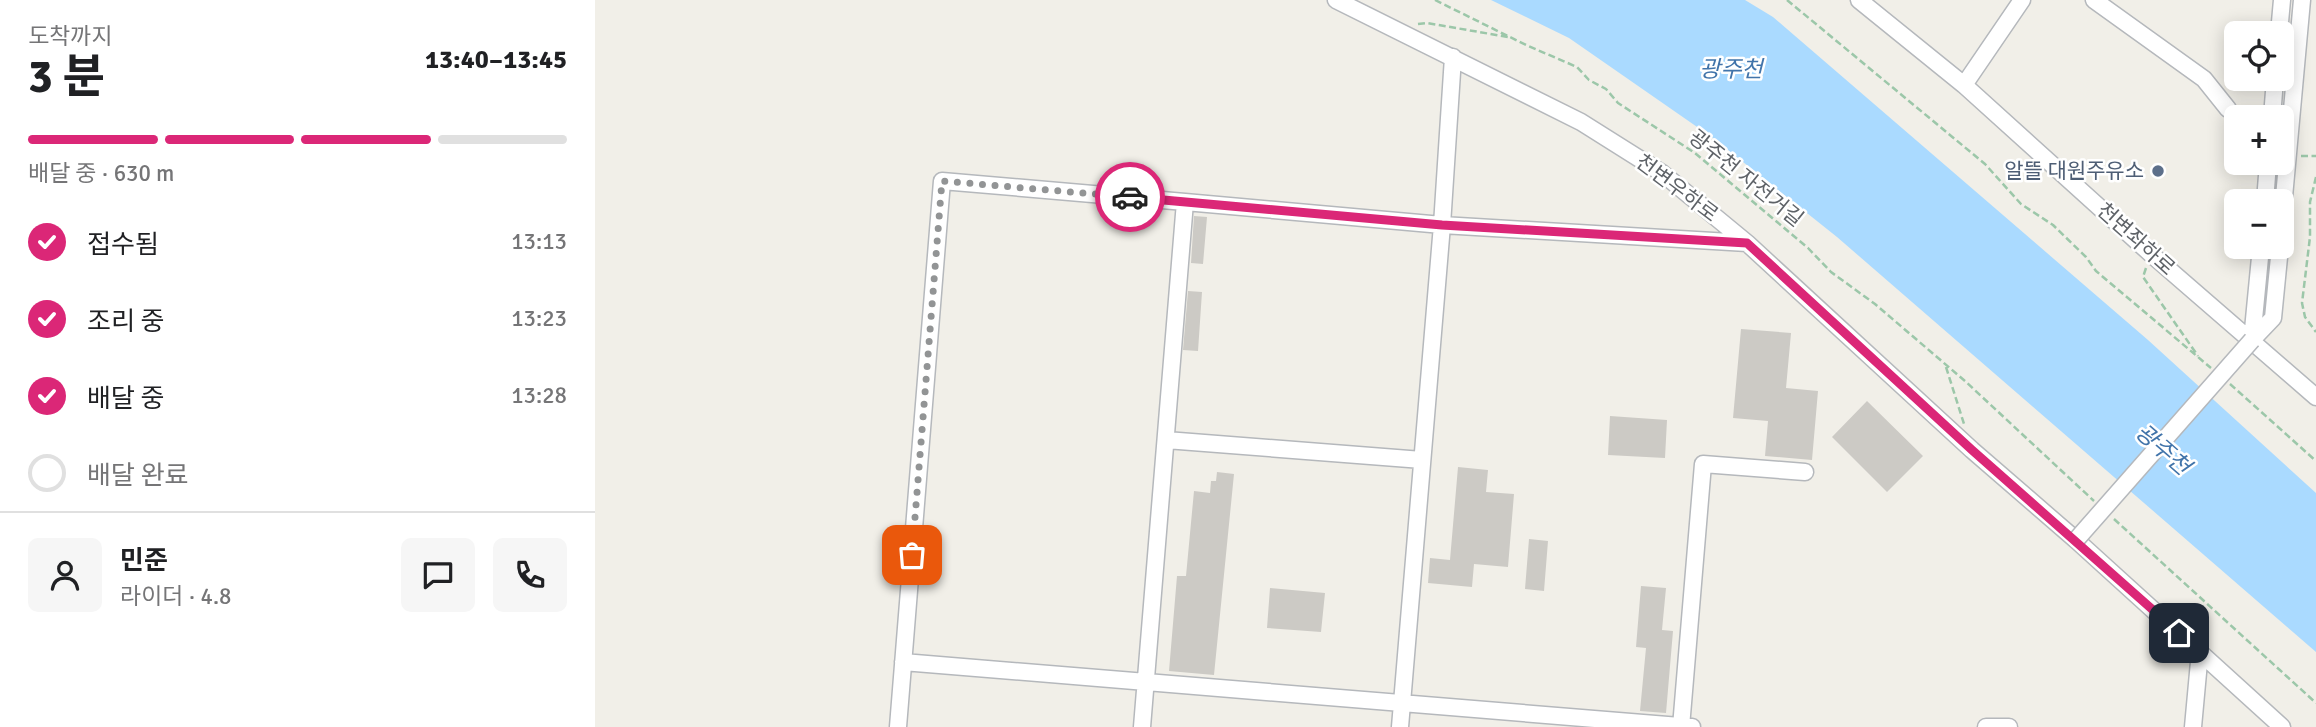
<!DOCTYPE html>
<html lang="ko">
<head>
<meta charset="utf-8">
<style>
  :root { --surface:#fff; --page:#f6f6f6; --text:#202124; --muted:#757577; --line:#e0e0e0; --accent:#db2777 }
  body { margin:0; font-family:Signika,"Noto Sans KR",sans-serif; background:var(--page); color:var(--text); height:100vh; display:flex; flex-direction:column; font-size:26px; white-space:nowrap }
  * { box-sizing:border-box; margin:0 }
  p { font-size:23px; color:var(--muted) }
  .icon { flex:none; width:38px; height:38px; fill:none; stroke:currentColor; stroke-width:2; stroke-linecap:round; stroke-linejoin:round }
  .map { position:relative; flex:1; overflow:hidden }
  .sheet { display:flex; flex-direction:column; background:var(--surface); width:595px }
  .sheet>* { flex:none }
  .tools { position:absolute; left:1629px; top:21px; display:grid; gap:14px }
  .tools a { display:grid; place-items:center; width:70px; height:70px; border-radius:10px; background:var(--surface); box-shadow:0 4px 18px #0003; font-size:35px }
  .pin { position:absolute; display:grid; place-items:center; width:60px; height:60px; color:#fff; margin:-30px; border-radius:14px; box-shadow:0 4px 10px #0006 }
  .courier { position:absolute; display:grid; place-items:center; width:70px; height:70px; margin:-35px; border:5px solid #db2777; border-radius:50%; background:#fff; color:#222; box-shadow:0 2px 9px #0007 }
  .headline em { font-style:normal; font-weight:700 }
  .headline div { display:flex; flex-direction:column-reverse }
  .headline { display:flex; align-items:center; justify-content:space-between; height:119px; padding:0 28px }
  h1 { font-size:46px; font-weight:700; line-height:52px }
  .bar { display:grid; grid-template-columns:repeat(4,1fr); gap:10px 7px; align-content:center; height:84px; padding:0 28px }
  .bar i { height:9px; border-radius:5px; background:var(--line) }
  .bar .selected { background:var(--accent) }
  .bar p { grid-column:span 4 }
  .line { display:flex; align-items:center; gap:18px; padding:0 28px; border-top:2px solid var(--line) }
  .line div { flex:1 }
  .round { display:grid; place-items:center; flex:none; width:74px; height:74px; border-radius:10px; background:var(--page) }
  ol { padding:0 28px; list-style:none }
  li { display:flex; align-items:center; gap:21px; height:77px }
  li p { margin-inline-start:auto }
  li .icon { padding:7px; border-radius:50%; background:var(--accent); color:#fff; stroke-width:4 }
  li:last-child { color:var(--muted) }
  li i { width:38px; height:38px; border:4px solid var(--line); border-radius:50% }
  main { display:flex; flex:1; min-height:0 }
  .map>svg:first-child { display:block }
</style>
</head>
<body>
<main>
<section class="sheet">
<div class="headline"><div><h1>3 분</h1><p>도착까지</p></div><em>13:40–13:45</em></div>
<div class="bar"><i class="selected"></i><i class="selected"></i><i class="selected"></i><i></i><p>배달 중 · 630 m</p></div>
<ol>
<li><svg class="icon" aria-label="check" viewBox="0 0 24 24"><path d="M5 12l5 5 9-10"/></svg>접수됨<p>13:13</p></li>
<li><svg class="icon" aria-label="check" viewBox="0 0 24 24"><path d="M5 12l5 5 9-10"/></svg>조리 중<p>13:23</p></li>
<li><svg class="icon" aria-label="check" viewBox="0 0 24 24"><path d="M5 12l5 5 9-10"/></svg>배달 중<p>13:28</p></li>
<li><i></i>배달 완료</li>
</ol>
<div class="line" style="height:126px"><a class="round"><svg class="icon" aria-label="person" viewBox="0 0 24 24"><circle cx="12" cy="8" r="4"/><path d="M4 21q1-7 8-7t8 7"/></svg></a><div><b>민준</b><p>라이더 · 4.8</p></div><a class="round"><svg class="icon" aria-label="chat" viewBox="0 0 24 24"><path d="M4 5h16v11H9l-5 4z"/></svg></a><a class="round"><svg class="icon" aria-label="phone" viewBox="0 0 24 24"><path d="M5 4h4l2 5-3 2q2 4 5 5l2-3 5 2v4C11 20 4 13 5 4z"/></svg></a></div>
</section>
<div class="map">
<svg width="1721" height="727" viewBox="0 0 1721 727">
  <rect width="100%" height="100%" fill="#f1efe8"/>
  <path fill="#aadaff" d="M896,0h254l28,17 375,323 168,153v159l-479,-415 -124,-99 -144,-100z"/>
  <path fill="#cccac5" d="M599,216l13,1 -4,47 -12,-1z
    M593,291l14,1 -4,59 -15,-1z
    M1146,329l50,4 -5,55 32,3 -6,69 -47,-4 3,-35 -35,-3z
    M1272,401l56,55 -36,36 -55,-55z
    M1015,416l57,4 -2,38 -57,-3z
    M863,467l30,3 -2,22 28,2 -6,73 -34,-3 -2,23 -44,-4 2,-25 20,2z
    M622,472l17,2 -20,201 -45,-4 8,-95h9l8,-85 16,2 1,-12h5z
    M934,539l19,2 -4,50 -19,-2z
    M1046,586l25,2 -4,42 11,1 -7,82 -26,-2 6,-63 -10,-1z
    M675,588l55,5 -4,39 -54,-4z"/>
  <g fill="none" stroke-linecap="round" stroke-linejoin="round">
    <defs>
      <path id="minor" d="M741,0l245,122 81,51 85,70 225,207 104,90 206,187
        M1264,0l105,85 187,169 165,143
        M1499,0l110,79 24,30
        M1684,33l3,-33
        M1369,85l58,-85
        M1677,117l3,-38
        M1670,201l3,-38
        M1687,219l20,-219
        M1657,340l21,-22 7,-71
        M1657,340l9,-93
        M571,440l256,20
        M308,662l789,65
        M303,727l44,-546 243,21
        M547,727l43,-525 257,23 305,18
        M805,727l42,-502 11,-168
        M1086,727l22,-263 102,8
        M1391,727h23
        M1598,727l7,-76"/>
    </defs>
    <use href="#minor" stroke="#b5b8bc" stroke-width="19"/>
    <path stroke="#9cc7a9" stroke-width="2.5" stroke-dasharray="7 3.5" stroke-linecap="butt" d="M840,0l91,45 51,22 12,13 17,9 12,14 77,50 113,95 23,24 44,32 90,77 129,120
      M1192,0l198,164 36,40 32,21 33,32 10,14 115,97
      M823,24l9,-1 81,14
      M1706,156h15
      M1721,177l-6,25v35l-8,66 3,14 11,15
      M1551,268l-3,9 55,79
      M1351,367l18,57
      M1635,384l86,77
      M1519,519l202,184"/>
    <use href="#minor" stroke="#fff" stroke-width="16"/>
    <defs>
      <path id="minor-bridge" d="M1481,540l176,-200"/>
    </defs>
    <use href="#minor-bridge" stroke="#b5b8bc" stroke-width="19" stroke-linecap="butt"/>
    <use href="#minor-bridge" stroke="#fff" stroke-width="16"/>
  </g>
  <g fill="none" stroke-linecap="round" stroke-linejoin="round">
    <path stroke="#929495" stroke-width="7" stroke-dasharray="0 12.6" d="M317,555l30,-374 188,16"/>
    <path stroke="#db2777" stroke-width="9" d="M535,197l312,28 305,18 225,207 207,183"/>
  </g>
  <circle fill="#5c6f8a" stroke="#fff" stroke-width="2.5" cx="1563" cy="171" r="7"/>
  <g text-anchor="middle" stroke-width="5" stroke-linejoin="round" paint-order="stroke">
    <g font-size="21" fill="#4e5e75" stroke="#fff" text-anchor="end">
      <text x="1549" y="178">알뜰 대원주유소</text>
    </g>
    <g font-size="21" fill="#5f6368" stroke="#fff">
      <text transform="translate(1151 178) rotate(39)" y="7">광주천 자전거길</text>
      <text transform="translate(1082 188) rotate(37)" y="7">천변우하로</text>
      <text transform="translate(1541 239) rotate(42)" y="7">천변좌하로</text>
    </g>
    <g font-size="23" font-style="italic" fill="#4174aa" stroke="#fff">
      <text x="1136" y="77">광주천</text>
      <text transform="translate(1568 449) rotate(41)" y="8">광주천</text>
    </g>
  </g>
</svg>
<div class="tools">
<a><svg class="icon" aria-label="locate" viewBox="0 0 24 24"><circle cx="12" cy="12" r="6"/><path d="M12 2v4M12 18v4M2 12h4M18 12h4"/></svg></a>
<a>+</a>
<a>−</a>
</div>
<div class="pin" style="left:317px;top:555px;background:#ea580c"><svg class="icon" aria-label="bag" viewBox="0 0 24 24"><path d="M5 8h14l-1 12H6zM9 8a3 3 0 0 1 6 0"/></svg></div>
<div class="pin" style="left:1584px;top:633px;background:#1f2937"><svg class="icon" aria-label="home" viewBox="0 0 24 24"><path d="M3 11l9-7 9 7M6 9v11h12V9"/></svg></div>
<div class="courier" style="left:535px;top:197px"><svg class="icon" aria-label="car" viewBox="0 0 24 24"><path d="M5 17H2v-5l4-1 3-4h7l3 4 3 1v5h-3M9 17h6M6 11h13"/><circle cx="7" cy="17" r="2"/><circle cx="17" cy="17" r="2"/></svg></div>
</div>
</main>
</body>
</html>
